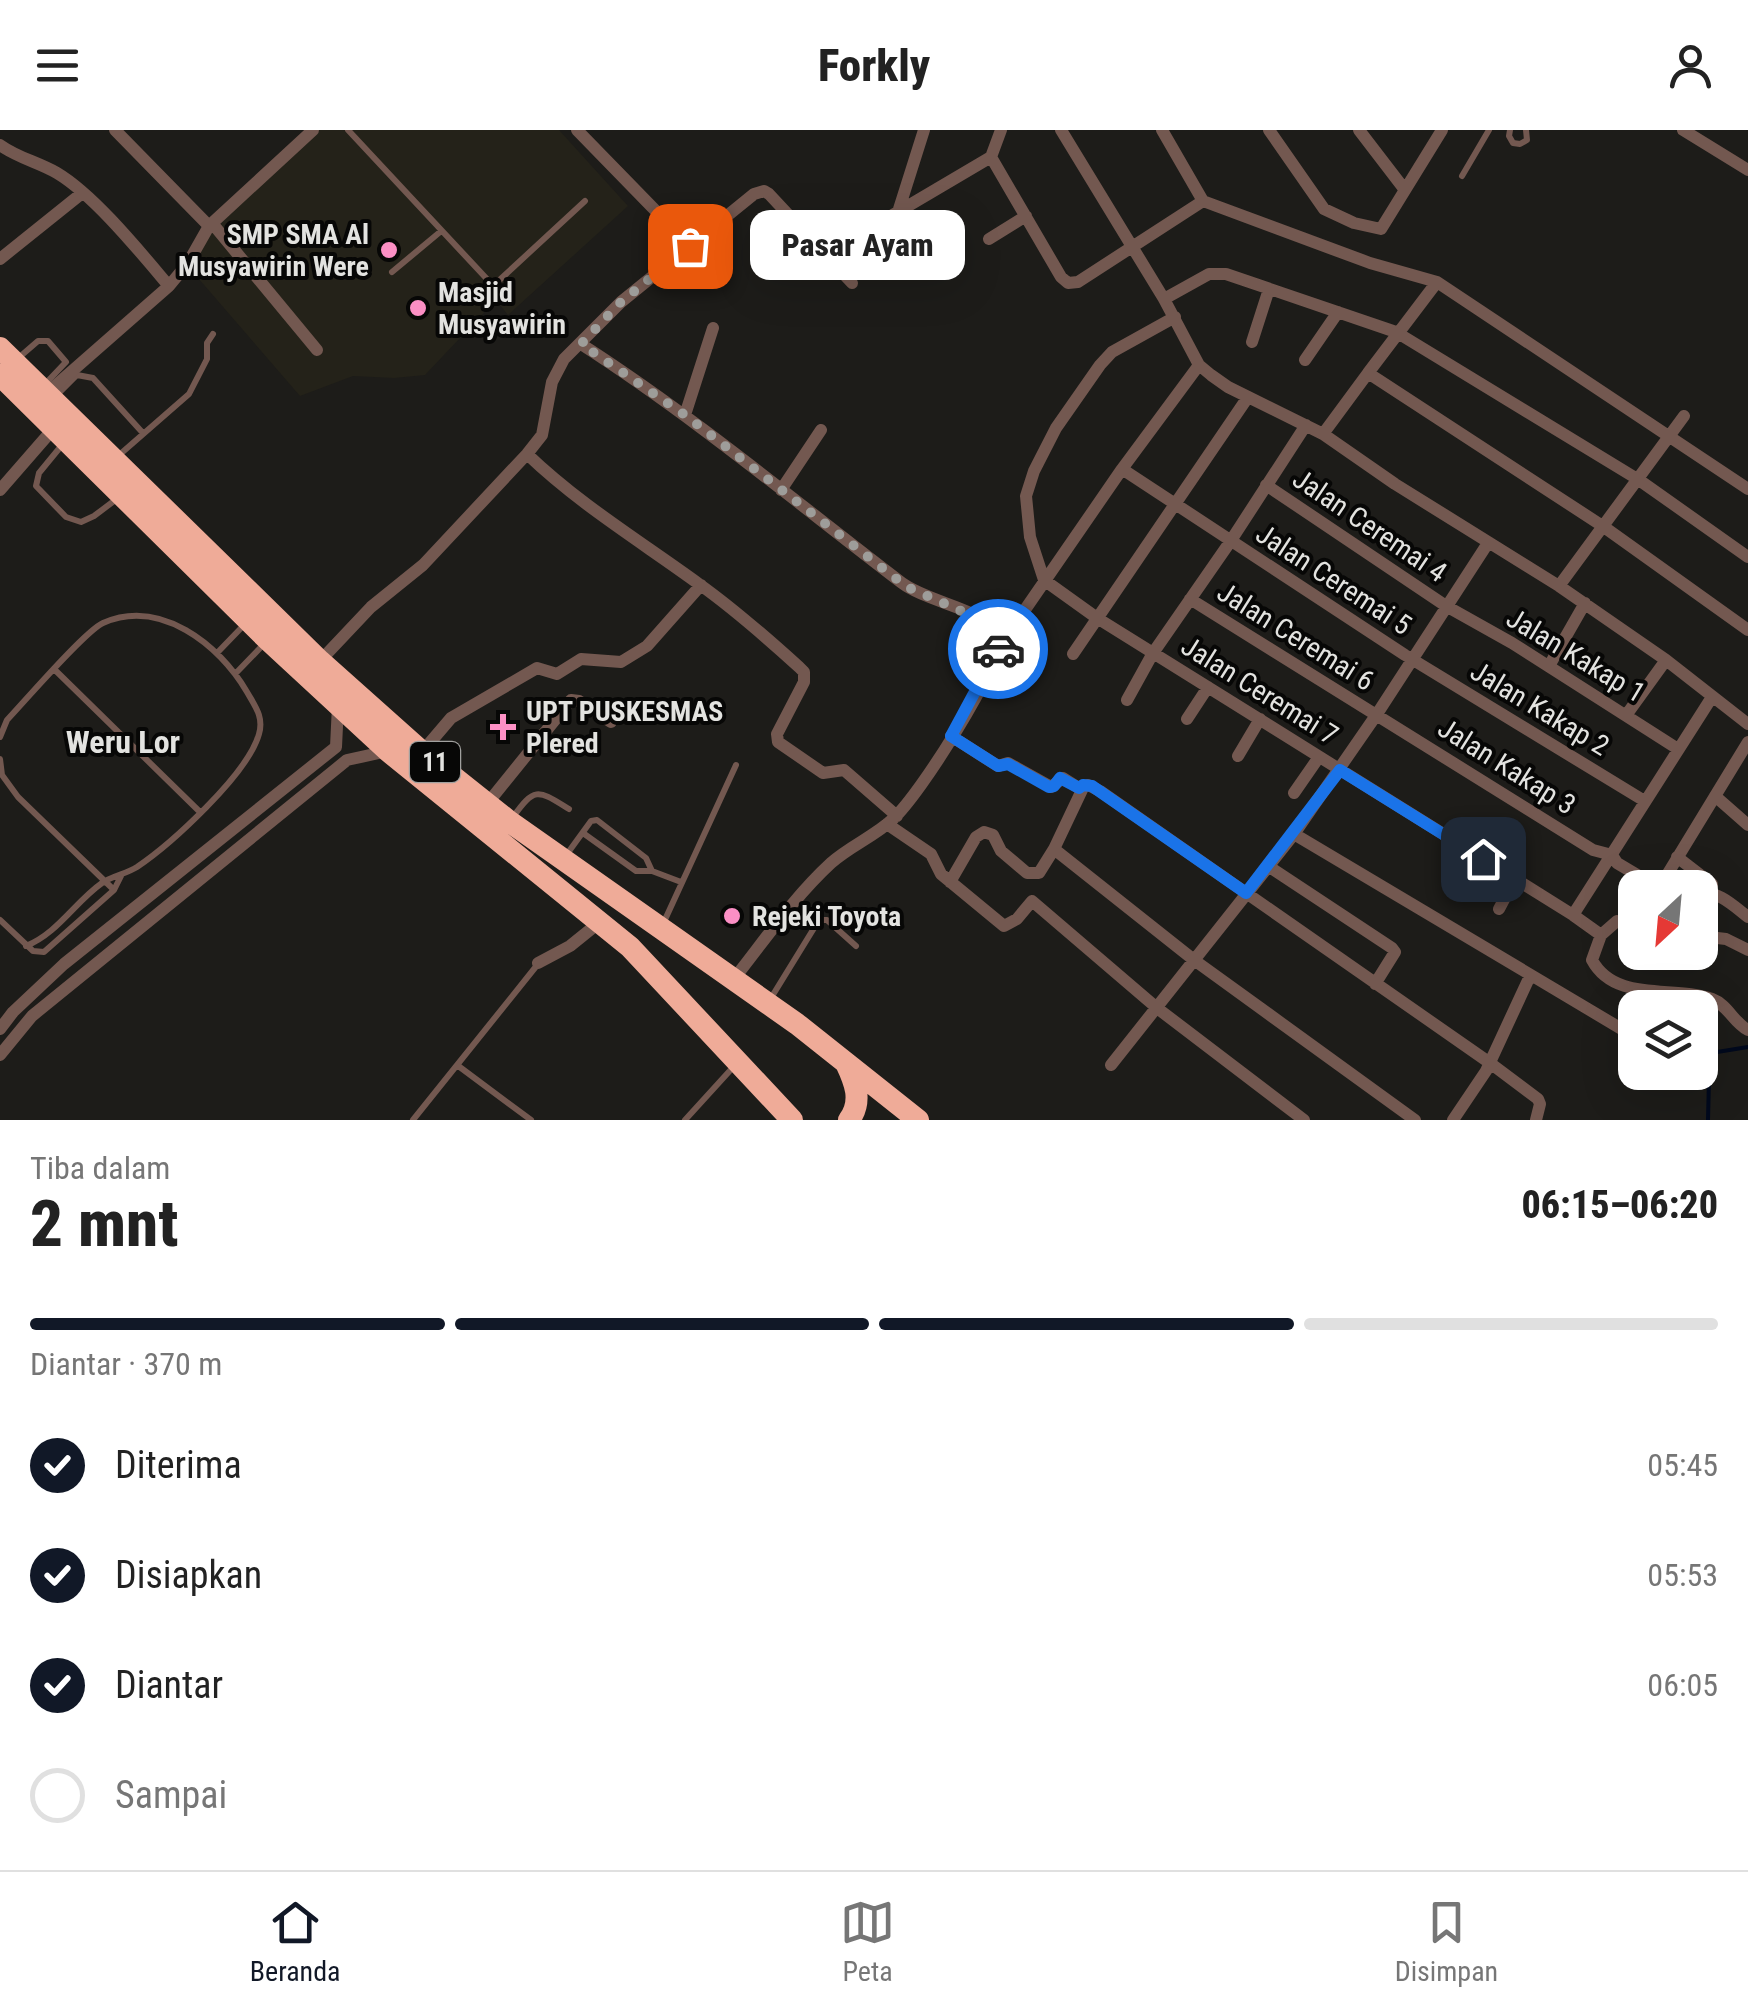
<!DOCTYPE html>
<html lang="id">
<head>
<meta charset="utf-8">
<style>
  :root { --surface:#fff; --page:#f2f2f2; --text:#222; --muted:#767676; --line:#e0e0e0; --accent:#111827 }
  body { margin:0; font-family:"Roboto Condensed",sans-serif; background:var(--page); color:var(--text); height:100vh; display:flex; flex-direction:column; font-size:38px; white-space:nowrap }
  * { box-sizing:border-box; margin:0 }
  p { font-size:32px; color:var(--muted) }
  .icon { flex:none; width:55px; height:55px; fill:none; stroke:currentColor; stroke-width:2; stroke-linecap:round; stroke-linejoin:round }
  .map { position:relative; height:990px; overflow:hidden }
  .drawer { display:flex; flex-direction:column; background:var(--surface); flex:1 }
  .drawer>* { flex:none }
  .needle { width:65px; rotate:206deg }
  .fabs { position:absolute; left:1618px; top:740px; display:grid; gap:20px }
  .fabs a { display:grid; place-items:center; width:100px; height:100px; border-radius:20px; background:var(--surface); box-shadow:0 10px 40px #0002; font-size:50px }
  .pin { position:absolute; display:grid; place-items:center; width:85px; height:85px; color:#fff; margin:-42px; border-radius:20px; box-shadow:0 5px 15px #0006 }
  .courier { position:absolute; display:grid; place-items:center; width:100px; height:100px; margin:-50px; border:8px solid #1a73e8; border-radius:50%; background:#fff; color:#222; box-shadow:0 2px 12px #0007 }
  .bubble { position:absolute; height:70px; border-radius:20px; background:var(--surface); box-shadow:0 10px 40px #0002; font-size:32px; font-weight:800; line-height:70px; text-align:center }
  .summary em { font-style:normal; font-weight:800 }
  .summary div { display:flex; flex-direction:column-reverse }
  .summary { display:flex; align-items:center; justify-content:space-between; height:170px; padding:0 30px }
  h1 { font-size:65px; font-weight:800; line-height:75px }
  .bar { display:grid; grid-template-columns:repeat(4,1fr); gap:15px 10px; align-content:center; height:120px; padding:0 30px }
  .bar i { height:12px; border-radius:8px; background:var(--line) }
  .bar .current { background:var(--accent) }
  .bar p { grid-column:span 4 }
  ol { padding:0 30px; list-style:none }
  li { display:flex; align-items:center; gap:30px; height:110px }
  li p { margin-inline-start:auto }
  li .icon { padding:10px; border-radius:50%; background:var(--accent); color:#fff; stroke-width:4 }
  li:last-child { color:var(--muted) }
  li i { width:55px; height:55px; border:5px solid var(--line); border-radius:50% }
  header { display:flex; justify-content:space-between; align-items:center; height:130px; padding:0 30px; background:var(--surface); font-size:45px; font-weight:800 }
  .dock { display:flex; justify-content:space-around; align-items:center; height:140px; border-top:2px solid var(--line); background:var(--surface); font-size:28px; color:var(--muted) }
  .dock a { display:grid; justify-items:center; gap:5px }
  .dock .current { color:var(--accent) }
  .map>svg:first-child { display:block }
</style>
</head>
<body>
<header><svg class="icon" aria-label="menu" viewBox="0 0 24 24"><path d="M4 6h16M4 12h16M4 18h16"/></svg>Forkly<svg class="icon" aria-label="person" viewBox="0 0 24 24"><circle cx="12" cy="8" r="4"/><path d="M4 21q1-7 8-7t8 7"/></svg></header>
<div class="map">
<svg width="1748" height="990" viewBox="0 0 1748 990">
  <rect width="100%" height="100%" fill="#1d1c19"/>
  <path fill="#242219" d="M318,0h241l69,76 -120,109 -12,-15 -71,75 -31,3 -41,-2 -53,20 -108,-125 16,-42z"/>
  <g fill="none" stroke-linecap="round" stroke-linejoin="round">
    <path stroke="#00091d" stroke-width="4" d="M1708,990l1,-41 -4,-25 43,-7"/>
    <path stroke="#735850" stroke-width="6" d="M348,0l152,163
      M1510,0l-1,6 4,7 7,1 7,-4 -1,-10
      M1462,46l27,-46
      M392,142l48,-40
      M493,156l92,-85
      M16,230l22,-19h10l18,21 -20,21
      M57,265l20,-20 16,3 49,54
      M62,315l-23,28 -3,13 30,31 15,5 13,-6 24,-18
      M118,326l71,-62 18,-35v-16l6,-9
      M217,523l27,-28
      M55,540l145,142
      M236,543l28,-29
      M0,607l7,-17c18,-19 78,-89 96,-97 57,-25 116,21 144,69 8,14 17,25 12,42 -11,40 -88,110 -122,133 -11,7 -25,9 -35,16 -27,19 -44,50 -76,63
      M0,629l2,16 16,22 96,93
      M513,687c22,-31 25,-27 56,-8
      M583,703l53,38h16l29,11
      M567,724l24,-33 6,-1 49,38 6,13
      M0,790l33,31 11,1 70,-62 7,-14
      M663,794l73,-159
      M771,868l48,-78h8l29,26
      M457,935l74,55
      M413,990l125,-156
      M685,990l51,-56"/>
    <path stroke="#735850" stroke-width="12" d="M115,0l94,96
      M577,0l113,116
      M1061,0l103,169 35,66 12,10 17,12 95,47 72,50 164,102 107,74 82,64
      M1162,0l41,71 167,62 67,19 311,207
      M1269,0l55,79 30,14 27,6 61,-99
      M1359,0l46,60
      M1683,0l65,40
      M0,15c18,13 38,17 57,28 37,22 84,80 112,113
      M991,27l70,120 7,6 10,-1 125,-81
      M899,79l25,-79
      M212,93l105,127
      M869,99l122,-72 10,-27
      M989,109l37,-23
      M0,129l81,-65
      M771,141l40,-31
      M1164,169l45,-25h17l170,58 243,148 109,77
      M1175,187l-63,35 -12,13 -44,63 -22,43 -8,25 4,41 14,43 53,38 476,297 28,20 -9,25c23,43 82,25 120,39 16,6 21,23 36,31
      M1252,212l17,-53
      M581,214c112,72 215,158 321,239 25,19 85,27 100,53 -6,37 -80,156 -109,183 -18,17 -43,27 -62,44 -37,34 -67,78 -98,117
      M1305,230l33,-48
      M1368,243l69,-91
      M47,263l122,-107 19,-23 21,-37 104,-96
      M685,285l28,-87
      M1323,304l45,-61 236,154 144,103
      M527,324c52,50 113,87 172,130 35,25 68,54 100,83l5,5v10l-27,52 1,8 45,31 21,-3 53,46
      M1122,339l283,186 238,145
      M1266,355l180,121 66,37 166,106
      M0,360l54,-62
      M781,360l40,-60
      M1559,456l125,-170
      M1190,469l403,251 19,5
      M1022,484l100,-145 77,-104
      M1073,524l175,-257
      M320,531l51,-54 52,-42 104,-111 15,-19 10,-53 12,-23 57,-57 133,-108 10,-3 5,3 83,89
      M1549,536l36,-63
      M1127,570l26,-47 77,-111 76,-117
      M1627,584l39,-54
      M1187,589l21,-32
      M951,606l47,30 10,-3 43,24 12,-9 19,12 -28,59 140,111 221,160
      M422,622l29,-34 86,-50 20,6 24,-15 40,3 26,-16 54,-61
      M1238,626l22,-37
      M1079,658l9,-3 12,6 390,272 48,36 2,5 -4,16
      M1294,663l25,-36
      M1715,666l33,29
      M487,674l84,-104 8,1 32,21
      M887,694l44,30 10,20 63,52 13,-7 15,-18 125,107 147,112
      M1294,704l331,197
      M1612,725l5,8 42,25
      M1677,727l35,27 -1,8
      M1268,736l124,82 3,4 -20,32
      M950,752l26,-45 8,-5 9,3 8,16 26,22h12l15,-24
      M1659,758l89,-146
      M1700,764c17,-5 35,13 48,23
      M1499,779l16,-30
      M1573,785l139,-218
      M1601,805l16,-14 18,4
      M1700,806l26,3 22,11
      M538,833l32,-17 31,-25
      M0,899l13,-17 51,-48 272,-217 2,-42
      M0,925l32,-39 315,-256 41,-9
      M1111,935l183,-231 83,-120 111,-171
      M1453,990l33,-49 44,-95"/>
    <path stroke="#efab98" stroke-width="22" d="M0,218l320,313 102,91 88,70 287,202 121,96
      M0,245l268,265 120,111 242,196 162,173
      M846,933c9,19 17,38 3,57"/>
  </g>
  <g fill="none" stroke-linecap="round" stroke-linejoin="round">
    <path stroke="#9e9d9a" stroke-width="10" stroke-dasharray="0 18" d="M690,116l-69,56 -40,42 104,71 222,172 88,39 7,10 -4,13"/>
    <path stroke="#1a73e8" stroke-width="12" d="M998,519l-47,87 47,30 10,-2 41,23 5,-1 6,-8 19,10 4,-3 9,1 154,107 94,-123 143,89"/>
  </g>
  <g fill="#fb8fc4" stroke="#070706" stroke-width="4">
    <circle cx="389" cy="120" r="10"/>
    <circle cx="418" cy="178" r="10"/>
    <path d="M498 582h10v10h10v10h-10v10h-10v-10h-10v-10h10z"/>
    <circle cx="732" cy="786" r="10"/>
  </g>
  <g text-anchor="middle" stroke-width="8" stroke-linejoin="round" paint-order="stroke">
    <rect fill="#070706" stroke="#a1a19f" stroke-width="2.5" x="410" y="612" width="50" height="40" rx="8"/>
    <g font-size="25" font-weight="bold" fill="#e3e3e0">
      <text x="435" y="641">11</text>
    </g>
    <g font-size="28" font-weight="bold" fill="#e3e3e0" stroke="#070706" text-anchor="start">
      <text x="369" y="114" text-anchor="end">SMP SMA Al<tspan x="369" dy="32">Musyawirin Were</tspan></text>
      <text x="438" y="172">Masjid<tspan x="438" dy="32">Musyawirin</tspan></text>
      <text x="526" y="591">UPT PUSKESMAS<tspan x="526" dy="32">Plered</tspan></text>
      <text x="752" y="796">Rejeki Toyota</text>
    </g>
    <g font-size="28" fill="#e3e3e0" stroke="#070706">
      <text transform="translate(1370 395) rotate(34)" y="10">Jalan Ceremai 4</text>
      <text transform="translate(1334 449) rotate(33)" y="10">Jalan Ceremai 5</text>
      <text transform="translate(1296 506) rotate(32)" y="10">Jalan Ceremai 6</text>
      <text transform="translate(1576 525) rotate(31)" y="10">Jalan Kakap 1</text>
      <text transform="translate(1260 560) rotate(32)" y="10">Jalan Ceremai 7</text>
      <text transform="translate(1540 578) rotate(31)" y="10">Jalan Kakap 2</text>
      <text transform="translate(1507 636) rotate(32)" y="10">Jalan Kakap 3</text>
    </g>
    <g font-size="32" font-weight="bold" fill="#e3e3e0" stroke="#070706">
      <text x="123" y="623">Weru Lor</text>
    </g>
  </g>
</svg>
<div class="fabs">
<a><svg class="needle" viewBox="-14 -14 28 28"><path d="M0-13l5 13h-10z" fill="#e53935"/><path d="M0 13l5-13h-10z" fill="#767676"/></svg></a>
<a><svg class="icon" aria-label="layers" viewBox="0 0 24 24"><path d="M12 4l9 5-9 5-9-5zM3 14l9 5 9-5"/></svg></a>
</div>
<div class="pin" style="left:690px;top:116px;background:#ea580c"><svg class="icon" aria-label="bag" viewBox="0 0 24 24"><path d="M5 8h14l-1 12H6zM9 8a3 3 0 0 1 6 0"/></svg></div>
<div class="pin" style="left:1483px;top:729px;background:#1f2937"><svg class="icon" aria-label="home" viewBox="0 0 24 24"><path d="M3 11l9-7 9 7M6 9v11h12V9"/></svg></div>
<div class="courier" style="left:998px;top:519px"><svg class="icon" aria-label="car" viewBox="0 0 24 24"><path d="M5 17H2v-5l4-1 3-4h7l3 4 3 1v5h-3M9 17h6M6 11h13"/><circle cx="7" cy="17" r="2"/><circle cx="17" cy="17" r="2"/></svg></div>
<div class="bubble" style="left:750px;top:80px;width:215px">Pasar Ayam</div>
</div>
<section class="drawer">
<div class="summary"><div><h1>2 mnt</h1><p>Tiba dalam</p></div><em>06:15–06:20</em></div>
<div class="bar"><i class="current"></i><i class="current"></i><i class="current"></i><i></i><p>Diantar · 370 m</p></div>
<ol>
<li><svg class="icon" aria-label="check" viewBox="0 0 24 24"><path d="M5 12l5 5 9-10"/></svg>Diterima<p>05:45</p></li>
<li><svg class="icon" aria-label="check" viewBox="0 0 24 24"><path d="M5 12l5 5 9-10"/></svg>Disiapkan<p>05:53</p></li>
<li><svg class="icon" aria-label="check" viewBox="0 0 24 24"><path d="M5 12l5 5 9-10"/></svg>Diantar<p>06:05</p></li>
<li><i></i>Sampai</li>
</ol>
</section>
<nav class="dock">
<a class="current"><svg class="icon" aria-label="home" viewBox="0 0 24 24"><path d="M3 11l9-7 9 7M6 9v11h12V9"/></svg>Beranda</a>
<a><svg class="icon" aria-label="map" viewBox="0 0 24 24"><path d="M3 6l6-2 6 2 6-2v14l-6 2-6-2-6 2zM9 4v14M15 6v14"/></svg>Peta</a>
<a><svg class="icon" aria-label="saved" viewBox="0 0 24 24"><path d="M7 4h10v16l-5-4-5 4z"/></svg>Disimpan</a>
</nav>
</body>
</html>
